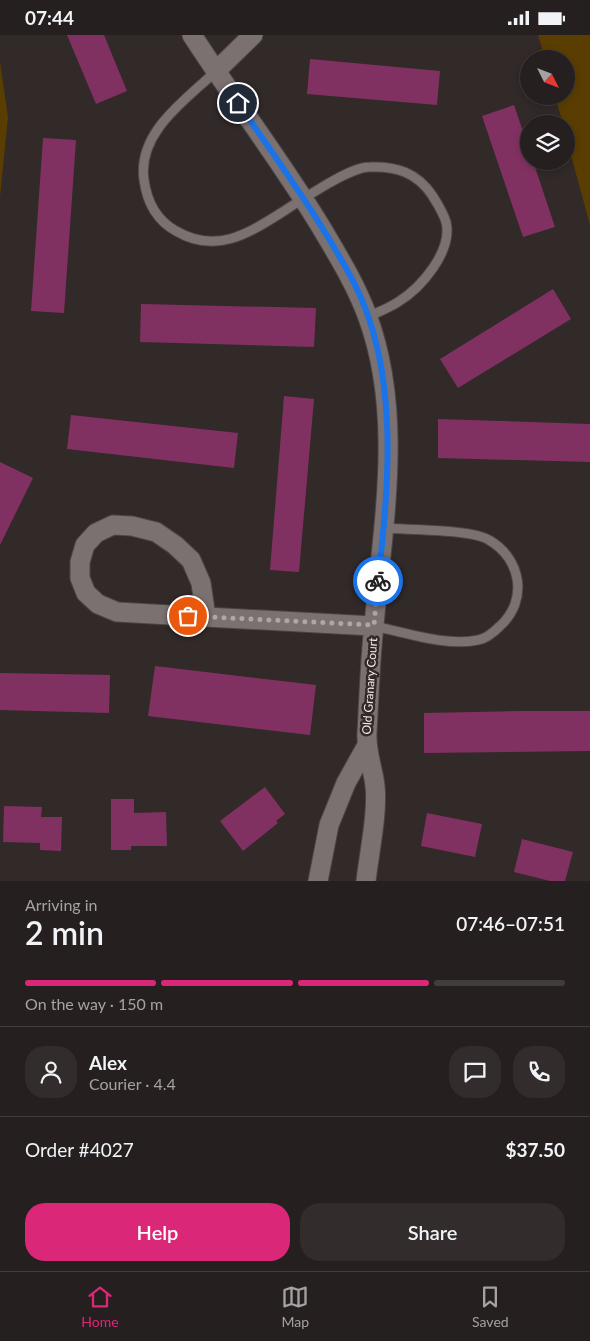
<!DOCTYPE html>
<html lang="en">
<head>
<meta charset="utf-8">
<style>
  :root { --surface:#261f1f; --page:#322c2c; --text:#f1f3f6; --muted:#a4a2a4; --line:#423d3d; --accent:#db2777 }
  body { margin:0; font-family:Lato,sans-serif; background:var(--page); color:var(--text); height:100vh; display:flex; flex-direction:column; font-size:19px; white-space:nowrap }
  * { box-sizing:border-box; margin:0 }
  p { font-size:16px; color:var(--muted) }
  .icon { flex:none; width:28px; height:28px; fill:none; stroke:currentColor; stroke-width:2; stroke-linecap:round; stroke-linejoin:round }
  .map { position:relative; height:846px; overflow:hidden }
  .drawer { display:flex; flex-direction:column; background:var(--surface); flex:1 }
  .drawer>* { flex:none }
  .needle { width:32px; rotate:132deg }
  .tools { position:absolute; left:520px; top:15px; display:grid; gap:10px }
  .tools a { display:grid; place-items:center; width:55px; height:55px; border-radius:50%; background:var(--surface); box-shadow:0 2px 8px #0003,0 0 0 1px var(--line); font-size:25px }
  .pin { position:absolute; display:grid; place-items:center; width:42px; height:42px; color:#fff; margin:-21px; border:2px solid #fff; border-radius:50%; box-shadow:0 1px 5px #0007 }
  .courier { position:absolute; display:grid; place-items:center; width:50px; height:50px; margin:-25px; border:4px solid #1a73e8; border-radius:50%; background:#fff; color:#222; box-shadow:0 1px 6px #0007 }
  .overview em { font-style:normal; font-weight:600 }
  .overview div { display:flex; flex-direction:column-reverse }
  .overview { display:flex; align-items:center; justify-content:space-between; height:85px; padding:0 25px }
  h1 { font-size:32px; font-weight:600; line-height:38px }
  .bar { display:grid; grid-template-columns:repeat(4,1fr); gap:8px 5px; align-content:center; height:60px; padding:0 25px }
  .bar i { height:6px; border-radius:4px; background:var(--line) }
  .bar .active { background:var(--accent) }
  .bar p { grid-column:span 4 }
  .line { display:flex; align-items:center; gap:12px; padding:0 25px; border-top:1px solid var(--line) }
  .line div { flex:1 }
  .round { display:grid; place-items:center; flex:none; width:52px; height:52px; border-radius:20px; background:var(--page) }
  .cta { display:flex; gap:10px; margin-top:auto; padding:10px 25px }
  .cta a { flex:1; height:58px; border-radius:20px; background:var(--accent); color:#fff; font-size:20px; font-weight:600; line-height:58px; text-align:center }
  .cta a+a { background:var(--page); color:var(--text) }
  .status { display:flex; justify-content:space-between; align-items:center; height:35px; padding:0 25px; background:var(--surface); direction:ltr }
  .status svg { height:14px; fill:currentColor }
  .tabs { display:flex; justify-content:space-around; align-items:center; height:70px; border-top:1px solid var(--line); background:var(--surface); font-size:14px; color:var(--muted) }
  .tabs a { display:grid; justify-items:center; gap:2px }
  .tabs .active { color:var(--accent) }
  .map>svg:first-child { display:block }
</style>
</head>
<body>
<div class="status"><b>07:44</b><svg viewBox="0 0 49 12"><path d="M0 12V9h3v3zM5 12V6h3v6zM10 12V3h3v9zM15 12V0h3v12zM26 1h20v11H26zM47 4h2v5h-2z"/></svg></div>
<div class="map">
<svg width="590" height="846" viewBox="0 0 590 846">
  <rect width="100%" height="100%" fill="#322929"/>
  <path fill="#5a3e01" d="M538,0h52v190l-24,-88v-13h-3l-8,-28h11v-37h-21z
    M0,27l8,55 -8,80z"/>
  <path fill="#813161" d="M67,0h37l23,56 -31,13z
    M310,24l130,12 -3,34 -130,-11z
    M514,70l15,44v12h4l22,66 -32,10 -41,-121z
    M43,103l33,2 -12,173 -33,-2z
    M553,254l18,30 -113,69 -18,-29z
    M141,269l175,4 -2,39 -174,-5z
    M284,361l30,3 -15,173 -29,-2z
    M71,380l167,18 -4,35 -167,-19z
    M438,384l152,5v38l-152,-4z
    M0,427l33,16 -33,67z
    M155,631l161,19 -6,50 -162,-19z
    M0,638l110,2 -1,38 -109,-3z
    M522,676h68v40l-166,2v-40z
    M265,752l20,27 -9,7 2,2 -35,28 -23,-30z
    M111,764h23v14l32,-1 1,34h-36v4h-20z
    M4,771l38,1 -1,10h21l-1,34 -21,-1v-7l-37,-1z
    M427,778l55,11 -7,33 -54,-11z
    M522,804l51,13 -8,29h-15l-36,-9z"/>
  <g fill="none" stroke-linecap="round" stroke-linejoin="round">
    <defs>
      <path id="service" d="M216,36c-30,29 -79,61 -72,109 3,22 12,40 32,51 41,24 73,2 108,-20 15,-10 30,-19 45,-28 11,-6 28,-16 41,-16 27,-1 47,6 62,28 5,8 11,17 14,27 7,29 -25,66 -48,80 -9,6 -20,10 -30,15
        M373,591c32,6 73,21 105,14 8,-1 16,-8 22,-14 28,-25 22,-67 -11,-86 -18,-11 -81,-10 -105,-12"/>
      <path id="minor" d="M192,0c42,65 89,126 129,192 17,29 34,56 46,88 37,99 16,208 7,310 -4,36 -5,72 -7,108 -1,20 6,34 8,53 3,26 -6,68 -9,95
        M216,36l37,-36
        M206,582l-5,-34 -10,-23 -16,-15 -19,-13 -24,-6 -19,-1 -17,8 -11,12 -5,17v16l6,15 12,11 19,8 89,5 167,9
        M318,846l11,-56 17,-42 20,-36"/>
    </defs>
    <use href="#service" stroke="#4e4646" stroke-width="11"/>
    <use href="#minor" stroke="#4e4646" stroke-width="21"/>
    <use href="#service" stroke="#7c7171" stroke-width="9"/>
    <use href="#minor" stroke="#7c7171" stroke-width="19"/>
  </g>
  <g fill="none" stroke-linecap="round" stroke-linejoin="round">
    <path stroke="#afa7a7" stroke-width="5" stroke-dasharray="0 9" d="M188,581l186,9 4,-44"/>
    <path stroke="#1a73e8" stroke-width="6" d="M238,68c40,58 82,116 115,178 47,89 36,204 25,300"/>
  </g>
  <g text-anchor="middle" stroke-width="5" stroke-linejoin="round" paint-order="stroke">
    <g font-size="12" fill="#f2ebeb" stroke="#322929">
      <text transform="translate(370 651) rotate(-86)" y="4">Old Granary Court</text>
    </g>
  </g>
</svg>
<div class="tools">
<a><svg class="needle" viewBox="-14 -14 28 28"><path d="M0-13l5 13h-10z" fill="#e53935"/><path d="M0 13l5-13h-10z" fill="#a4a2a4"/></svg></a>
<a><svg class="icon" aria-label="layers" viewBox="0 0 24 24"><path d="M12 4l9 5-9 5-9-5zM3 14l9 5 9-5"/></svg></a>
</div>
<div class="pin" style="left:188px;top:581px;background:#ea580c"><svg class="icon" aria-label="bag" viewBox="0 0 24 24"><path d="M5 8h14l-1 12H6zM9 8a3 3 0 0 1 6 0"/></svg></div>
<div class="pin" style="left:238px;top:68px;background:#1f2937"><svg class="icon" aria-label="home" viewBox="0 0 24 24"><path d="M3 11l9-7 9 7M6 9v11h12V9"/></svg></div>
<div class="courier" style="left:378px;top:546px"><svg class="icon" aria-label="bike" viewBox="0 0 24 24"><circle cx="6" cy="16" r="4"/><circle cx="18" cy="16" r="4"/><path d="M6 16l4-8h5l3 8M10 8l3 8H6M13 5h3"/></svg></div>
</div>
<section class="drawer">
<div class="overview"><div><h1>2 min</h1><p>Arriving in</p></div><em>07:46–07:51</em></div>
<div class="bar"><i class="active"></i><i class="active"></i><i class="active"></i><i></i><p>On the way · 150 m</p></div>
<div class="line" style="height:90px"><a class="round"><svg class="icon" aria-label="person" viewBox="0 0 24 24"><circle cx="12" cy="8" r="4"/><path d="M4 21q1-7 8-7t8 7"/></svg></a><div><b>Alex</b><p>Courier · 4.4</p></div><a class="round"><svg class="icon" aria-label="chat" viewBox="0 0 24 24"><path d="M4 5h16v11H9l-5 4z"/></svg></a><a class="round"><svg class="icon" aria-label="phone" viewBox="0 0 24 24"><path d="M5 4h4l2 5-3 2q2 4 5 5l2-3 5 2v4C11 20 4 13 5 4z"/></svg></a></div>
<div class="line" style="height:65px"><div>Order #4027</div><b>$37.50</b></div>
<div class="cta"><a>Help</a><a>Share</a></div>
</section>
<nav class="tabs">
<a class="active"><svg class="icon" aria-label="home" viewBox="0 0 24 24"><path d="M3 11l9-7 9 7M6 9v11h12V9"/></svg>Home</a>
<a><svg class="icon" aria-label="map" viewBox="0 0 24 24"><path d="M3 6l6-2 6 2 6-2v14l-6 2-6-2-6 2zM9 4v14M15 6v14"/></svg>Map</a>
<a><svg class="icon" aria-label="saved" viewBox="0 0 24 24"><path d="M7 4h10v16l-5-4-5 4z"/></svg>Saved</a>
</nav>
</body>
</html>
